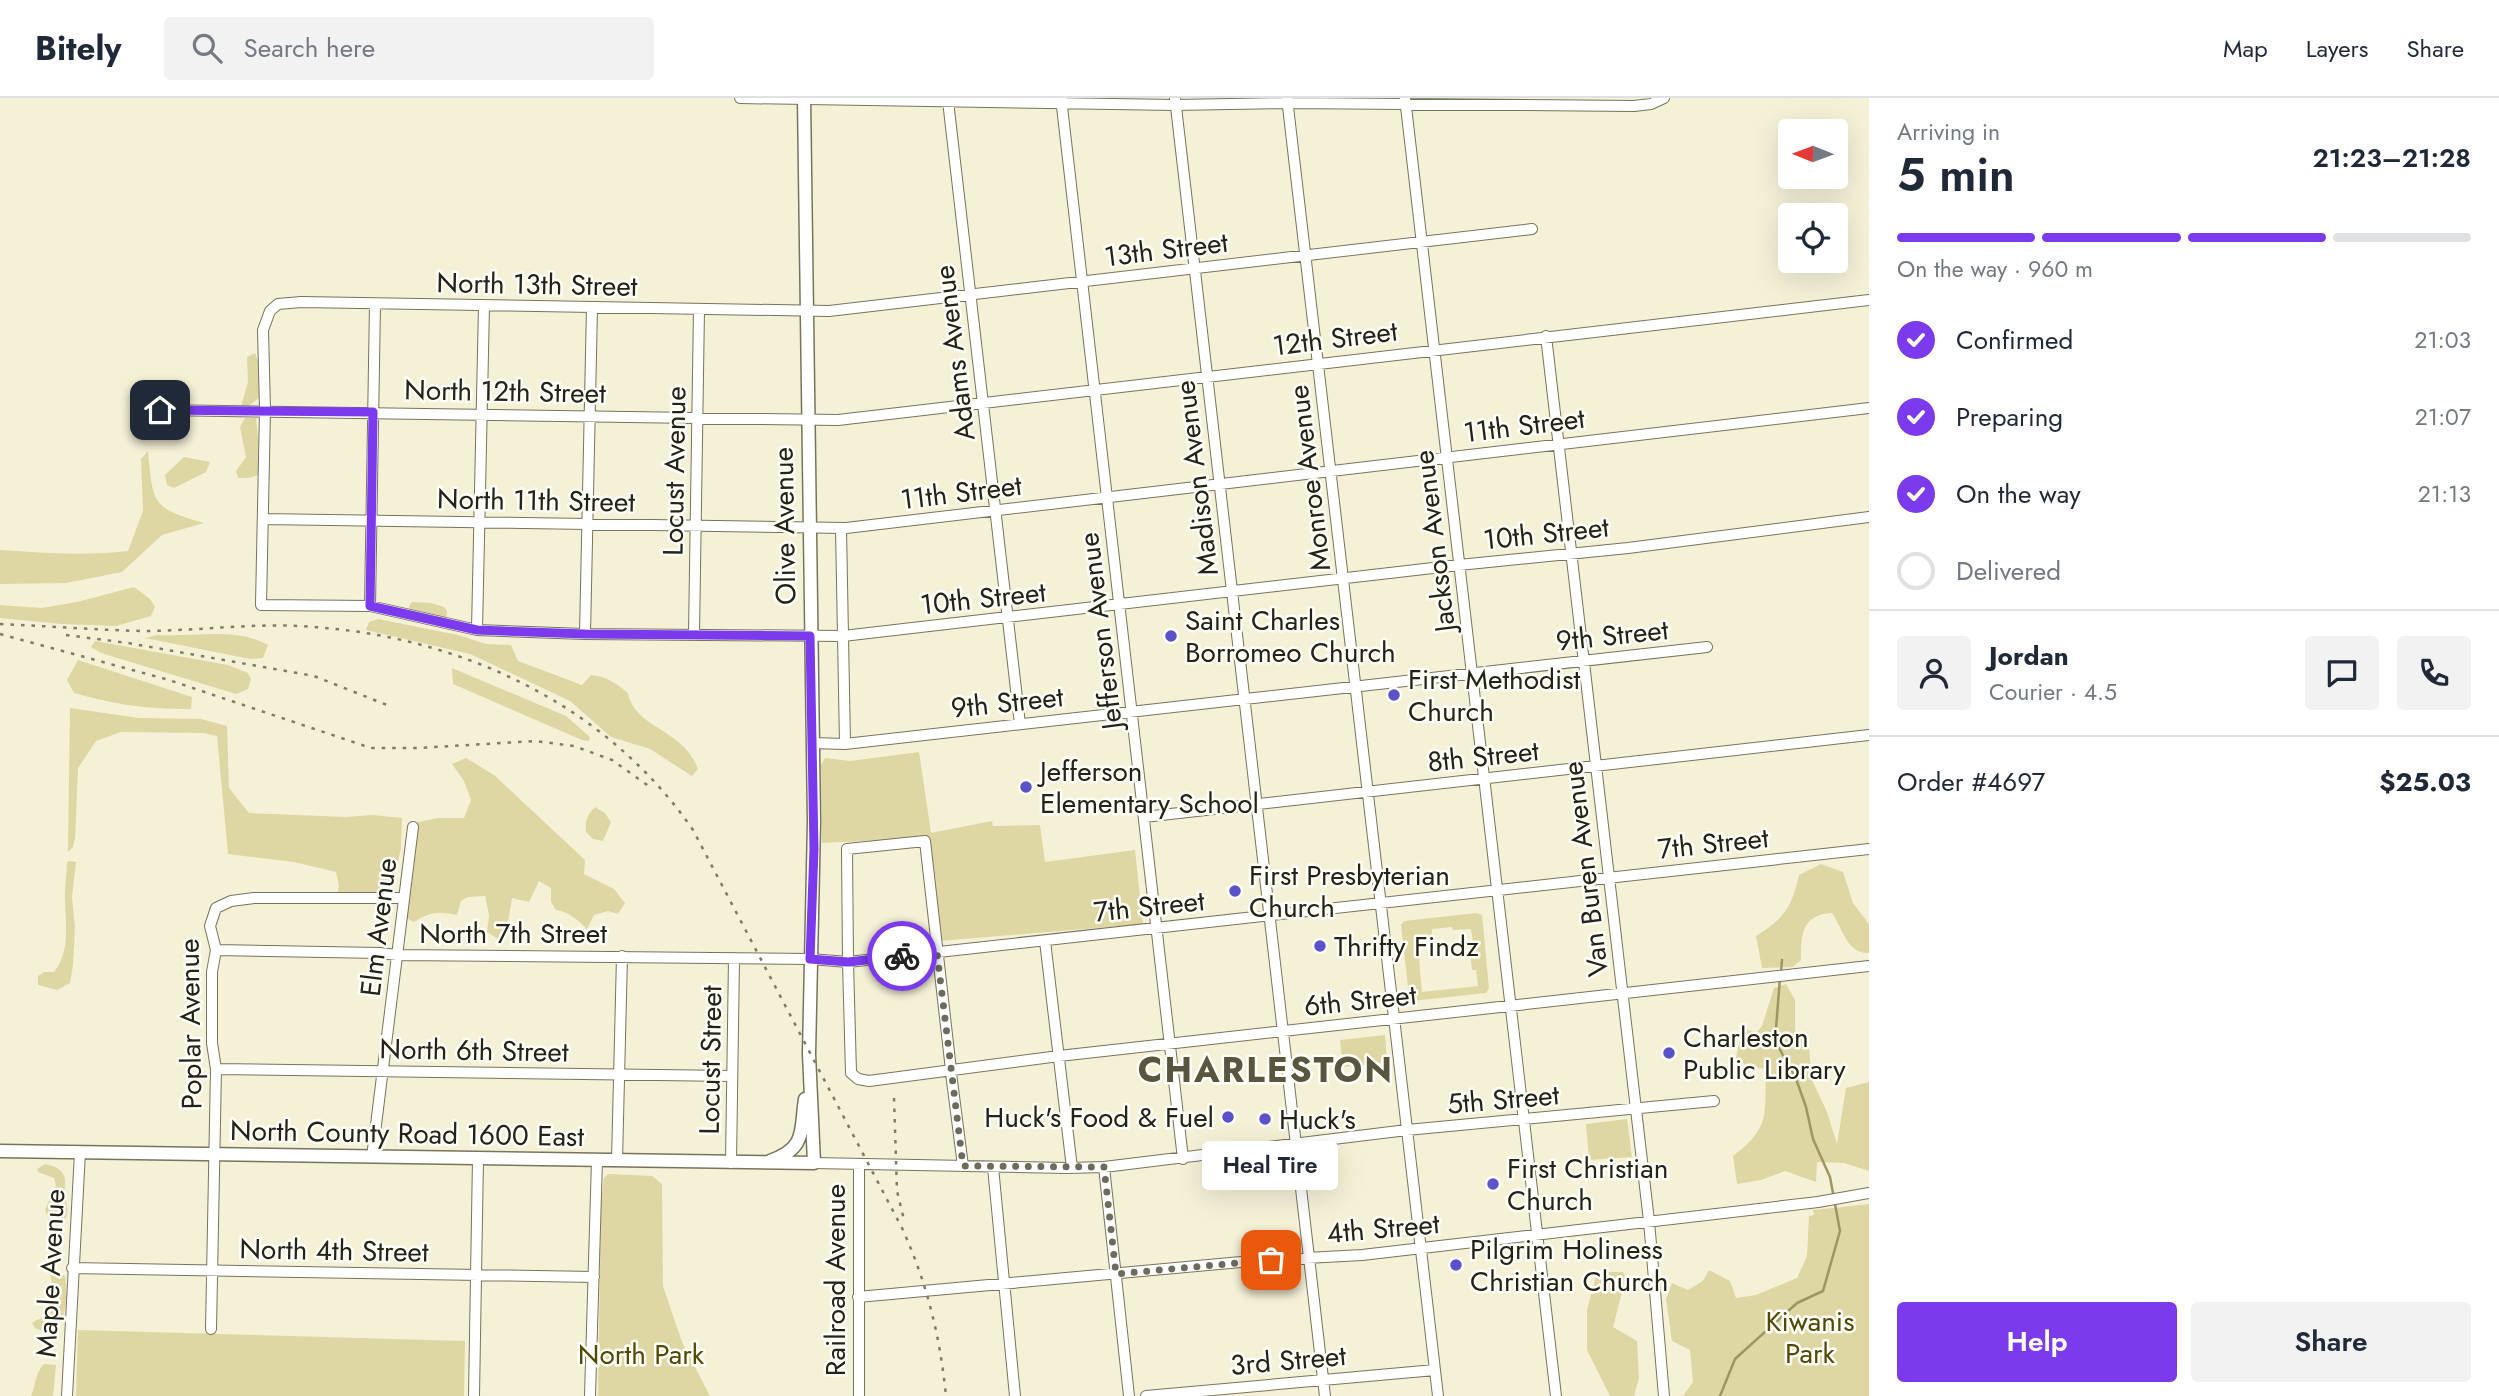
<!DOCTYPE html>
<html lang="en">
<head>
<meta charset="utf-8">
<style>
  :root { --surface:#fff; --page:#f2f2f3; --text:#1f2937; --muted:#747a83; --line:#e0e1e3; --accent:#7c3aed }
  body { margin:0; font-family:Jost,sans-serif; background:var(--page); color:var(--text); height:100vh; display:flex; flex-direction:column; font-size:26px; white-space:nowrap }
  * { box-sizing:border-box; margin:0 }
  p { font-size:23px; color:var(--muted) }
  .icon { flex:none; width:38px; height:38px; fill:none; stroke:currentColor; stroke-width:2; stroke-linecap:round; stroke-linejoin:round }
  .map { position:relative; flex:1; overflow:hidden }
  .sheet { display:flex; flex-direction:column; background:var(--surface); width:630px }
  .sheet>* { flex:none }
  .needle { width:46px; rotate:271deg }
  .fabs { position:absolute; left:1778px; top:21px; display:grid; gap:14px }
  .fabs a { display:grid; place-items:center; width:70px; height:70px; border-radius:7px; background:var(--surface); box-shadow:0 7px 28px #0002; font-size:35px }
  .pin { position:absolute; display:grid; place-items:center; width:60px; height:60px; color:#fff; margin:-30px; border-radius:14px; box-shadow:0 4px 10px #0006 }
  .courier { position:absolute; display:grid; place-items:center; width:70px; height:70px; margin:-35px; border:5px solid #7c3aed; border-radius:50%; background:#fff; color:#222; box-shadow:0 2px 9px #0007 }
  .bubble { position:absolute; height:49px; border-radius:7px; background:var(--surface); box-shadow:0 7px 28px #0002; font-size:23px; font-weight:600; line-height:49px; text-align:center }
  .headline em { font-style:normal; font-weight:600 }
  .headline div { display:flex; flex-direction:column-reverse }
  .headline { display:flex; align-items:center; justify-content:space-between; height:119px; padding:0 28px }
  h1 { font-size:46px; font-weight:600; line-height:52px }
  .bar { display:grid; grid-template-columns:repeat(4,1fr); gap:10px 7px; align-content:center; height:84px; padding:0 28px }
  .bar i { height:9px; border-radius:5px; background:var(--line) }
  .bar .on { background:var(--accent) }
  .bar p { grid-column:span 4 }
  .line { display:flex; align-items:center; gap:18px; padding:0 28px; border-top:2px solid var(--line) }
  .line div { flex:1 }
  .round { display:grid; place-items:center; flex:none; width:74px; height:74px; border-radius:7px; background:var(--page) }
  ol { padding:0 28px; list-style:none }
  li { display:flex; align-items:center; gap:21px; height:77px }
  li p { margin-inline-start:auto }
  li .icon { padding:7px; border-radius:50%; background:var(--accent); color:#fff; stroke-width:4 }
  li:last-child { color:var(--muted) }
  li i { width:38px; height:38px; border:4px solid var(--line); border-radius:50% }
  .button { display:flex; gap:14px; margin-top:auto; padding:14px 28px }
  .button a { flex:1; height:80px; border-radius:7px; background:var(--accent); color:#fff; font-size:28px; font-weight:600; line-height:80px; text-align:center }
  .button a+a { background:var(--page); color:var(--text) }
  header { display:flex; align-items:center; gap:42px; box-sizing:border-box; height:98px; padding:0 35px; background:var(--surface); border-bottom:2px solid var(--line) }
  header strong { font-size:33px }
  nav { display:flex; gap:38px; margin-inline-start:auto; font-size:24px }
  .search { width:490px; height:63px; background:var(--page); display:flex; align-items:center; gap:18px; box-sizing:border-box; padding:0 24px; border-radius:7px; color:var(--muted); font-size:26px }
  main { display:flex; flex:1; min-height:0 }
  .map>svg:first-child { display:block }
</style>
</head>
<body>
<header>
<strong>Bitely</strong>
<div class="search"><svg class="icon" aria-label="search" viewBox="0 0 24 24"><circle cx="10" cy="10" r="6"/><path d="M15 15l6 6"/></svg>Search here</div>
<nav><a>Map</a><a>Layers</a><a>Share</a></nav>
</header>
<main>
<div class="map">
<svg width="1869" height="1298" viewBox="0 0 1869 1298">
  <rect width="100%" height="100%" fill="#f5f1d7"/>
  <path fill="#ded7a3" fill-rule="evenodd" d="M255,255l4,11v34l-12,9 -6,-1 7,-24 -1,-25z
    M141,294h9l7,5 -4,18 -9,23 -7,1 -1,-31z
    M245,320h11l5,47 -3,10 -9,3h-11l-2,-7 10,-14 -6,-30z
    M148,353c5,52 3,57 56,72l-42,12 -40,37 -56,11 -66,1v-34c42,3 85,6 128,1l15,-40 -2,-52z
    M184,359l26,5 -4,10 -32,16 -7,-3 -2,-10z
    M134,489l16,12 5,8 -4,9 -35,10 -55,-2 -61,-6v-13l42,3 35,-6z
    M412,504l19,1 13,4 3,4 -1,9 -37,-8v-6z
    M378,521l80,16 28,9 25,1 7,16 64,24 9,-10c15,1 26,9 37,18 6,35 56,36 70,76l-6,7 -42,-27 -39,-12 -41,-36 -100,-47 -104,-24 3,-8z
    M158,537c35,2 79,-8 110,10l-5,13 -13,1 -105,-21z
    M95,543l133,24 20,8 3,6 -3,10 -12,5 -135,-41 -10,-6z
    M78,562l114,37 -1,12c-38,1 -80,-5 -117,-16l-7,-13z
    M452,570l114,48 24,21 -1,4 -7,-1 -129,-56z
    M70,610l69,10 62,1 26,7 2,62 20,25 97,4 27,-2 29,3 -1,30 -10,46 -55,3 3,-11 -3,-14 -42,-10 -66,-8 -11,-118 -13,-3 -83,-1 -25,9 -18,27 -3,70 -2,9 -5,5z
    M919,654l12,81 61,-12 1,5 47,-1 5,37 90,-12 8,74 -203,17 -11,-103 -107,5 -1,-78 4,-7 25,3z
    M466,660l28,17 91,85 -1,14 30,15 11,14 -7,11 -10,-3 -14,4 -7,14c-9,-9 -18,-17 -31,-19l-5,-8v-14l-12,-7 -10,21 -17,-4 -4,25 -10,16 -11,-7 2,-17 -4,-19 -17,1 -7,4 -4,14c-20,-4 -27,-3 -43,7l-8,-4 12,-96 20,-4h26l7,-18 -7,-19 -12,-17z
    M595,709l10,6 6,9 -8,19 -10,-2 -7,-7c-1,-11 1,-17 9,-25z
    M70,763l6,1 -4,35 3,29 -2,39 -3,18 -13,7 -19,-5v-9l6,-4h10c16,-20 12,-46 11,-71 -1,-12 2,-26 2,-39z
    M1821,766l22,8 10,31 16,21v29c-22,1 -26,-24 -37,-40 -31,2 -31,22 -31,47l-9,7 -30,1 -6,-32c28,-17 36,-29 43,-61z
    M1476,815l6,2 7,73 -3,5 -74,8 -3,-5 -8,-71 3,-4zM1452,829l1,3 18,-1 2,14 -4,1 3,26h4l2,16 -56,6 -5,-55 15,-1v-7z
    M1786,886l9,16v30l14,18 3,32 15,32 10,32 9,-56 23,-6v89l-25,-8 -27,-1 -1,20 -31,-11 -24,9 -24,4 -4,-28c39,-29 31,-42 33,-87l-19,-3 -11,-8 6,-29 15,3 5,-6 12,-38z
    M1385,937l2,27 -44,5 -3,-27z
    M1627,1021l5,38 -43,3 -3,-36z
    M45,1066c8,2 16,4 19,12 2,5 0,12 1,18 2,11 6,23 -5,31l-11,-4 -4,-11 11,-25 -2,-7 -16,-6 -1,-3z
    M608,1076l44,2 10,8 1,102 19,56 28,54h-112l3,-195 3,-23z
    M1869,1106v192h-186l10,-14 -3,-32 -18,-9 -6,-42 6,-16 16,7 15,-9 6,-11 21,11 6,17 20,-3 41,-17 10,-22 2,-40 5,-1 -1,-5z
    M49,1173l16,5c4,21 1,67 -30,52l-3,-5c5,-4 12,-5 16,-8 15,-13 4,-29 1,-44z
    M1597,1174h26l3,5 -13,50 24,14 2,37 -5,18h-24l-23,-46v-40z
    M78,1232l387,11 -1,55h-388z
    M44,1266l12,1 -3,31h-22c5,-12 4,-23 13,-32z"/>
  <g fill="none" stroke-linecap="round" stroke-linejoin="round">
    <path stroke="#9d9661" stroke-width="2.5" d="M1781,874l1,-12
      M1720,1298l15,-37 62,-56 26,-12 17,-60 -10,-54 -17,-38 -7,-32 -11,-31 -20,-35 5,-63"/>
    <defs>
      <path id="minor" d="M740,0l435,7 113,-2 346,3 17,-2 13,-6
        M1061,0l122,1061
        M1175,0l150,1298
        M1287,0l151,1298
        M1405,0l151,1298
        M948,3l72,623
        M1532,131l-703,82 -528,-9 -23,2 -8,7 -7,19 2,80 -4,195 109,1 107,24 108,4 258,2 616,-71 169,-17 241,-31
        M1546,238l103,885 15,175
        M160,312l678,10 1031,-120
        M263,421l583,9 1023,-120
        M841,430l4,216
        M370,508l5,-302
        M477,532l7,-324
        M585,536l7,-327
        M694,536l5,-325
        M812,645l33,1 862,-97
        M1144,719l725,-82
        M1045,843l27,227
        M216,852l164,3 17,2 413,4 38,3 1021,-113
        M216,971l516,7
        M372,1059l41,-330
        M617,1063l5,-205
        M731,1065l3,-205
        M814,1065l254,5 36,-1 303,-37 307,-29
        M963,1068l-12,-93v-3l-26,-229 -78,8 1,113 3,111 7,6 11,2 190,-25 810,-90
        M993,1069l22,229
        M1104,1069l25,229
        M72,1170l522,9
        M858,1199l394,-36 110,-6 456,-53 51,-9
        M211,1231l5,-260 -4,-26v-71l4,-22 -6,-24 6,-18 15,-7 23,-3h149
        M67,1298l13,-244
        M474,1298l4,-238
        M590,1298l7,-236
        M859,1298v-231
        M1146,1298l289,-26"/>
      <path id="major" d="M0,1053l814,12 -5,-109 5,-232 -10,-724
        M770,1063c37,-13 30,-30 35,-62"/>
    </defs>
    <use href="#minor" stroke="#77745d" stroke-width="12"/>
    <use href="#major" stroke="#77745d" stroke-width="15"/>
    <use href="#minor" stroke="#fff" stroke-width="10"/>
    <use href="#major" stroke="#fff" stroke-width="12"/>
    <path stroke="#7d7b6a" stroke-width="2.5" stroke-dasharray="3.5 7" stroke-linecap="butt" d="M0,526c48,2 96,6 143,7 57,0 113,-9 170,-4 149,10 294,78 380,203l209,398c25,55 38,108 44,168
      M0,536l169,46 202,68h47l117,-7 39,5 38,14 38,27
      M66,537l62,8 186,33 78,31
      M894,1000l3,93 7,29"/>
  </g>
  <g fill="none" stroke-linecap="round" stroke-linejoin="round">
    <path stroke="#6d6b5c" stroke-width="7" stroke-dasharray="0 12.6" d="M902,858l35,-3 26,213 141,1 12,107 155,-14"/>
    <path stroke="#7c3aed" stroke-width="9" d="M160,312l213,2 -3,194 107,24 108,4 225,2 4,213 -4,110 38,3 54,-6"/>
  </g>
  <g fill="#5b52ca" stroke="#fefef8" stroke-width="2.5">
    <circle cx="1171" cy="538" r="7"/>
    <circle cx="1394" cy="597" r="7"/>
    <circle cx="1026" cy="689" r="7"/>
    <circle cx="1235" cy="793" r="7"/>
    <circle cx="1320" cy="848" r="7"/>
    <circle cx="1669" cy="955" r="7"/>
    <circle cx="1228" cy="1019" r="7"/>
    <circle cx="1265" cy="1021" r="7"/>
    <circle cx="1493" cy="1086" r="7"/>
    <circle cx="1456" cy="1167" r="7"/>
  </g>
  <g text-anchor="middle" stroke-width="5" stroke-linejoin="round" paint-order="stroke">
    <g font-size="28" fill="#242319" stroke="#fefef8">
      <text transform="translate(1166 151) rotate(-7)" y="10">13th Street</text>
      <text transform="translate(537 186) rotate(1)" y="10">North 13th Street</text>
      <text transform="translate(1335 240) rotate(-7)" y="10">12th Street</text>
      <text transform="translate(954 255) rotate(-97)" y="10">Adams Avenue</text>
      <text transform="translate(505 293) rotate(1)" y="10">North 12th Street</text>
      <text transform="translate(1524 327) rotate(-7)" y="10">11th Street</text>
      <text transform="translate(674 373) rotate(-89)" y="10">Locust Avenue</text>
      <text transform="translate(1196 380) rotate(-97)" y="10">Madison Avenue</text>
      <text transform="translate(1309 380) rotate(-97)" y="10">Monroe Avenue</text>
      <text transform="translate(961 394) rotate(-7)" y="10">11th Street</text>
      <text transform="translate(536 402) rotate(1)" y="10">North 11th Street</text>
      <text transform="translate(784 428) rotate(-91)" y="10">Olive Avenue</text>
      <text transform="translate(1546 435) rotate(-6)" y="10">10th Street</text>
      <text transform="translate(1434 443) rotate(-97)" y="10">Jackson Avenue</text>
      <text transform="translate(983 500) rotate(-6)" y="10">10th Street</text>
      <text transform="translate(1100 533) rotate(-97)" y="10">Jefferson Avenue</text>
      <text transform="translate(1612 537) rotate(-6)" y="10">9th Street</text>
      <text transform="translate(1007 604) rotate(-6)" y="10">9th Street</text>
      <text transform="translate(1483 658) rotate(-6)" y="10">8th Street</text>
      <text transform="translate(1713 745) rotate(-6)" y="10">7th Street</text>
      <text transform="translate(1585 771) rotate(-97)" y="10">Van Buren Avenue</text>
      <text transform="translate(1149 808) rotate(-6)" y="10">7th Street</text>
      <text transform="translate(378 829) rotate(-83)" y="10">Elm Avenue</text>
      <text x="513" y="845">North 7th Street</text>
      <text transform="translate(1360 902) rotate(-6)" y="10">6th Street</text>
      <text transform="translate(190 926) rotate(-91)" y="10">Poplar Avenue</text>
      <text transform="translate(474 952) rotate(1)" y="10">North 6th Street</text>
      <text transform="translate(710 962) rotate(-89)" y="10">Locust Street</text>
      <text transform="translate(1503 1001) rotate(-5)" y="10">5th Street</text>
      <text transform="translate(407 1035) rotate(1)" y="10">North County Road 1600 East</text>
      <text transform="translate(1383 1130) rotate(-5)" y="10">4th Street</text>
      <text transform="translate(334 1152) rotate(1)" y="10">North 4th Street</text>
      <text transform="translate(50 1175) rotate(-87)" y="10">Maple Avenue</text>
      <text transform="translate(835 1182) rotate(-90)" y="10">Railroad Avenue</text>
      <text transform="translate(1288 1262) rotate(-5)" y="10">3rd Street</text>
    </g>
    <g font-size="28" fill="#242319" stroke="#fefef8" text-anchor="start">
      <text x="1185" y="532">Saint Charles<tspan x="1185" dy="32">Borromeo Church</tspan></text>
      <text x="1408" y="591">First Methodist<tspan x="1408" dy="32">Church</tspan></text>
      <text x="1040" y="683">Jefferson<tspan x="1040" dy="32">Elementary School</tspan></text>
      <text x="1249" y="787">First Presbyterian<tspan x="1249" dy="32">Church</tspan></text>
      <text x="1334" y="858">Thrifty Findz</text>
      <text x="1683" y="949">Charleston<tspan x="1683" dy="32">Public Library</tspan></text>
      <text x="1214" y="1029" text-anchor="end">Huck's Food &amp; Fuel</text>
      <text x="1279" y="1031">Huck's</text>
      <text x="1507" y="1080">First Christian<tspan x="1507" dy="32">Church</tspan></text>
      <text x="1470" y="1161">Pilgrim Holiness<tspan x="1470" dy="32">Christian Church</tspan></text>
    </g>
    <g font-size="28" fill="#524904" stroke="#fefef8">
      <text x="1810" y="1233">Kiwanis<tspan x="1810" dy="32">Park</tspan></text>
      <text x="641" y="1266">North Park</text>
    </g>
    <g font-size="35" font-weight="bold" letter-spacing="2" fill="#595640" stroke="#fefef8">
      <text x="1266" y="984">CHARLESTON</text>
    </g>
  </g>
</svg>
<div class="fabs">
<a><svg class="needle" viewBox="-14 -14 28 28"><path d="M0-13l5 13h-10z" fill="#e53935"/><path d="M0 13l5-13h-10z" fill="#747a83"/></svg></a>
<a><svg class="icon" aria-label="locate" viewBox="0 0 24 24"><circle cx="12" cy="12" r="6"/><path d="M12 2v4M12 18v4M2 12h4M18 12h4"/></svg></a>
</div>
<div class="pin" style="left:1271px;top:1162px;background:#ea580c"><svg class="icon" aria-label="bag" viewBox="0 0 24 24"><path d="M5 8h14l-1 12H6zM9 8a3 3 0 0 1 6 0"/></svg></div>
<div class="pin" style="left:160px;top:312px;background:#1f2937"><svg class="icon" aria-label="home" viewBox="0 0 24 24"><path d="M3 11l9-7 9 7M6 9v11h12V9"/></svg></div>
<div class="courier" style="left:902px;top:858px"><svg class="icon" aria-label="bike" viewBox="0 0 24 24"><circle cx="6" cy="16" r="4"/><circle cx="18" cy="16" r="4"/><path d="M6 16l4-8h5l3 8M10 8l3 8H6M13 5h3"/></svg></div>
<div class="bubble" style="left:1202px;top:1043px;width:136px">Heal Tire</div>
</div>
<section class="sheet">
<div class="headline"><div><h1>5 min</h1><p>Arriving in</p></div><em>21:23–21:28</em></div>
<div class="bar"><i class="on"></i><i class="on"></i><i class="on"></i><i></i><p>On the way · 960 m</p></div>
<ol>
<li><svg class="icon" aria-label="check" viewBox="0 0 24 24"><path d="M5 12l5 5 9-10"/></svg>Confirmed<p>21:03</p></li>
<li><svg class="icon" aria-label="check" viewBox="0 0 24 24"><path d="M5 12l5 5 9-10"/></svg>Preparing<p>21:07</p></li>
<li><svg class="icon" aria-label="check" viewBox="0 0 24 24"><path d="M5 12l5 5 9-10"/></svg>On the way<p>21:13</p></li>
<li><i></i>Delivered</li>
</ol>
<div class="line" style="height:126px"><a class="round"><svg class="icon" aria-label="person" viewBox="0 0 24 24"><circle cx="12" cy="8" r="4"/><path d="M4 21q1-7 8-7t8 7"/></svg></a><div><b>Jordan</b><p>Courier · 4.5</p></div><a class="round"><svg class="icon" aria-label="chat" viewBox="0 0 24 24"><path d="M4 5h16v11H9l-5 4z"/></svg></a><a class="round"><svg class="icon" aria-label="phone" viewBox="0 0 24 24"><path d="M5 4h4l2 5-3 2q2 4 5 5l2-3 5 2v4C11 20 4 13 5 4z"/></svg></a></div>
<div class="line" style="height:91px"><div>Order #4697</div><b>$25.03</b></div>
<div class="button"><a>Help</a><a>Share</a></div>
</section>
</main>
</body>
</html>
